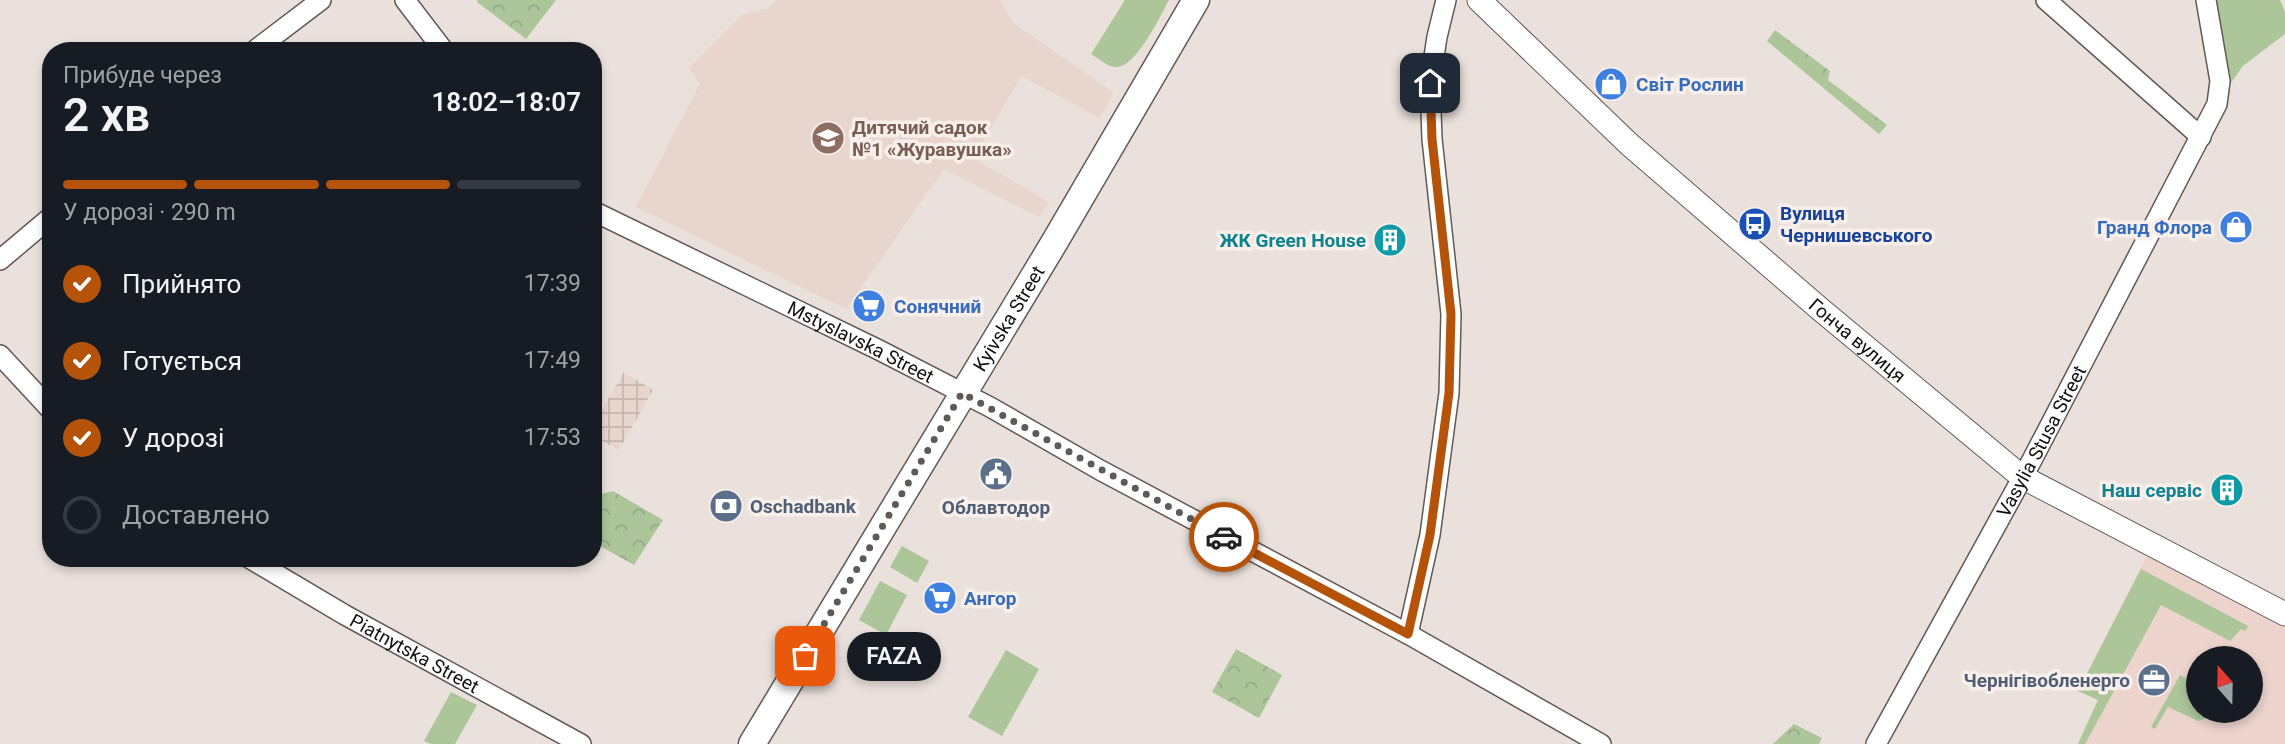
<!DOCTYPE html>
<html lang="uk">
<head>
<meta charset="utf-8">
<style>
  :root { --surface:#171b24; --page:#242831; --text:#f1f3f6; --muted:#9ea1a6; --line:#363941; --accent:#b45309 }
  body { margin:0; font-family:Roboto,sans-serif; background:var(--page); color:var(--text); height:100vh; display:flex; flex-direction:column; font-size:26px; white-space:nowrap }
  * { box-sizing:border-box; margin:0 }
  p { font-size:23px; color:var(--muted) }
  .icon { flex:none; width:38px; height:38px; fill:none; stroke:currentColor; stroke-width:2; stroke-linecap:round; stroke-linejoin:round }
  .map { position:relative; flex:1; overflow:hidden }
  .sheet { position:absolute; left:42px; top:42px; width:560px; height:525px; display:flex; flex-direction:column; background:var(--surface); border-radius:28px; box-shadow:0 4px 10px #0003 }
  .sheet>* { flex:none }
  .needle { width:46px; rotate:340deg }
  .controls { position:absolute; left:2186px; top:646px; display:grid; gap:14px }
  .controls a { display:grid; place-items:center; width:77px; height:77px; border-radius:50%; background:var(--surface); box-shadow:0 4px 10px #0003; font-size:35px }
  .pin { position:absolute; display:grid; place-items:center; width:60px; height:60px; color:#fff; margin:-30px; border-radius:14px; box-shadow:0 4px 10px #0006 }
  .courier { position:absolute; display:grid; place-items:center; width:70px; height:70px; margin:-35px; border:5px solid #b45309; border-radius:50%; background:#fff; color:#222; box-shadow:0 2px 9px #0007 }
  .bubble { position:absolute; height:49px; border-radius:24px; background:var(--surface); box-shadow:0 4px 10px #0003; font-size:23px; font-weight:600; line-height:49px; text-align:center }
  .summary em { font-style:normal; font-weight:600 }
  .summary div { display:flex; flex-direction:column-reverse }
  .summary { display:flex; align-items:center; justify-content:space-between; height:119px; padding:0 21px }
  h1 { font-size:46px; font-weight:600; line-height:52px }
  .bar { display:grid; grid-template-columns:repeat(4,1fr); gap:10px 7px; align-content:center; height:84px; padding:0 21px }
  .bar i { height:9px; border-radius:5px; background:var(--line) }
  .bar .on { background:var(--accent) }
  .bar p { grid-column:span 4 }
  ol { padding:0 21px; list-style:none }
  li { display:flex; align-items:center; gap:21px; height:77px }
  li p { margin-inline-start:auto }
  li .icon { padding:7px; border-radius:50%; background:var(--accent); color:#fff; stroke-width:4 }
  li:last-child { color:var(--muted) }
  li i { width:38px; height:38px; border:4px solid var(--line); border-radius:50% }
  .map>svg:first-child { display:block }
</style>
</head>
<body>
<div class="map">
<svg width="2285" height="744" viewBox="0 0 2285 744">
  <defs>
    <pattern id="industrial-grid" width="8" height="8" patternUnits="userSpaceOnUse" patternTransform="scale(1.75)"><rect width="8" height="8" fill="#e8d5ce"/><path d="M0 4h8M4 0v8" fill="none" stroke="#c6b6b0"/></pattern>
    <pattern id="park-crowns" width="20" height="18" patternUnits="userSpaceOnUse" patternTransform="scale(1.75)"><rect width="20" height="18" fill="#acc69a"/><path d="M2 6a3 3 0 1 1 6 0M12 15a3 3 0 1 1 6 0" fill="none" stroke="#93a984"/></pattern>
  </defs>
  <rect width="100%" height="100%" fill="#ebe1dc"/>
  <path fill="#ecd3cc" fill-rule="evenodd" d="M2147,555l138,72v117h-207l20,-44 -20,-9zM2198,658h52v52h-52z"/>
  <path fill="url(#industrial-grid)" d="M624,372l29,18 -34,60 -26,-14v-11z"/>
  <path fill="#e8d5ce" d="M776,0h225l12,23 100,69 -13,26 -79,-42 -48,82 76,44 -10,15 -95,-48 -98,140 -210,-102 64,-123 -11,-16 53,-53 27,-7z"/>
  <path fill="#acc69a" d="M1125,0h44c-9,16 -33,69 -54,67 -7,0 -17,-9 -24,-13z
    M2215,0h65l5,12v22l-42,32 -16,22z
    M902,546l27,15 -12,22 -27,-16z
    M2141,569l107,57 -3,5 -4,-2 -11,12 -69,-36 -76,139h-7l20,-44 -20,-9z
    M880,581l27,14 -21,40 -27,-15z
    M1006,650l33,19 -37,67 -34,-19z
    M2180,675l18,10v25l17,1 -5,6 -12,4 -30,-14 -13,22 -4,-2z
    M451,692l26,13 -22,39h-24l-7,-3z"/>
  <path fill="url(#park-crowns)" d="M478,0h78l-30,39 -49,-37z
    M1775,30l55,41 -2,9 59,45 -8,9 -112,-93z
    M613,491l50,29 -29,45 -41,-23v-46z
    M1236,649l46,26 -23,43 -47,-26z
    M1794,724l28,14 -3,6h-46z"/>
  <g fill="none" stroke-linecap="round" stroke-linejoin="round">
    <defs>
      <g id="minor">
        <path d="M405,0l39,51"/>
        <path d="M2046,0l155,137"/>
        <path d="M254,51l67,-51"/>
        <path id="s1" d="M593,211l286,139 111,57 110,63 308,164 193,110"/>
        <path d="M0,260l51,-43"/>
        <path d="M0,355l51,55"/>
        <path id="s2" d="M249,558l96,57 236,129"/>
        <path d="M1408,634l22,-99 19,-142 2,-79 -19,-175 -2,-56 7,-46 9,-37"/>
        <path id="s3" d="M1876,744l156,-284 185,-356 3,-23 -14,-81"/>
      </g>
      <g id="tertiary">
        <path id="s4" d="M1479,0l150,144 191,165 202,168 263,137"/>
      </g>
      <g id="secondary">
        <path id="s5" d="M752,744l302,-501 142,-243"/>
      </g>
    </defs>
    <use href="#minor" stroke="#615955" stroke-width="22"/>
    <use href="#tertiary" stroke="#615955" stroke-width="25"/>
    <use href="#secondary" stroke="#615955" stroke-width="29"/>
    <use href="#minor" stroke="#fff" stroke-width="19"/>
    <use href="#tertiary" stroke="#fff" stroke-width="23"/>
    <use href="#secondary" stroke="#fff" stroke-width="26"/>
  </g>
  <g fill="none" stroke-linecap="round" stroke-linejoin="round">
    <path stroke="#605a57" stroke-width="7" stroke-dasharray="0 12.6" d="M805,656l157,-263 262,144"/>
    <path stroke="#b45309" stroke-width="9" d="M1224,537l184,97 22,-99 19,-142 2,-79 -19,-175 -2,-56"/>
  </g>
  <defs>
    <symbol id="shop-disc" viewBox="-11 -11 22 22"><circle r="9.5" fill="#3f7fe0" stroke="#f8eeea"/><path d="M-5-2.5h2.3a2.7 3.5 0 0 1 5.4 0H5L5.5 6h-11ZM-1.5-2.5h3a1.5 2.3 0 0 0-3 0Z" fill="#fff"/></symbol>
    <symbol id="school-disc" viewBox="-11 -11 22 22"><circle r="9.5" fill="#8d6e63" stroke="#f8eeea"/><path d="M0-5L7-2L0 1L-7-2ZM-4 1L0 2.5L4 1V4Q0 6-4 4Z" fill="#fff"/></symbol>
    <symbol id="bus-disc" viewBox="-11 -11 22 22"><circle r="9.5" fill="#1a4fb4" stroke="#f8eeea"/><path d="M-5-6H5V4H4V6H2V4H-2V6H-4V4H-5ZM-3.5-4V0h7V-4ZM-3.5 1.2v1.5H-2V1.2ZM2 1.2v1.5H3.5V1.2Z" fill="#fff"/></symbol>
    <symbol id="building-disc" viewBox="-11 -11 22 22"><circle r="9.5" fill="#0f9aa8" stroke="#f8eeea"/><path d="M-4-6H4V6H1V3H-1V6H-4ZM-2.5-4.3h1.7v1.8h-1.7ZM.8-4.3h1.7v1.8H.8ZM-2.5-1h1.7V.8h-1.7ZM.8-1h1.7V.8H.8Z" fill="#fff"/></symbol>
    <symbol id="supermarket-disc" viewBox="-11 -11 22 22"><circle r="9.5" fill="#3f7fe0" stroke="#f8eeea"/><path d="M-6-5.5h2.5l.6 2H6L4.5 2H-2.5L-4.4-4H-6ZM-1.5 3.2a1.3 1.3 0 1 0 .1 0ZM3 3.2a1.3 1.3 0 1 0 .1 0Z" fill="#fff"/></symbol>
    <symbol id="civic-disc" viewBox="-11 -11 22 22"><circle r="9.5" fill="#5c6f8a" stroke="#f8eeea"/><path d="M-.6-6.5H3V-4.5H.6V-3L4-1V1h2V6H-6V1h2V-1L-.6-3ZM-1.2 2.5V6h2.4V2.5Z" fill="#fff"/></symbol>
    <symbol id="bank-disc" viewBox="-11 -11 22 22"><circle r="9.5" fill="#5c6f8a" stroke="#f8eeea"/><path d="M-6-4H6V4H-6ZM0-2.3a2.3 2.3 0 1 0 0 4.6a2.3 2.3 0 1 0 0-4.6Z" fill="#fff"/></symbol>
    <symbol id="office-disc" viewBox="-11 -11 22 22"><circle r="9.5" fill="#5c6f8a" stroke="#f8eeea"/><path d="M-6-3h4V-5.5h4V-3h4V5H-6ZM-1-4.5V-3h2v-1.5ZM-6 0V1H6V0Z" fill="#fff"/></symbol>
  </defs>
  <g fill-rule="evenodd">
    <use href="#shop-disc" x="1592" y="65" width="38" height="38"/>
    <use href="#school-disc" x="809" y="119" width="38" height="38"/>
    <use href="#bus-disc" x="1736" y="205" width="38" height="38"/>
    <use href="#shop-disc" x="2217" y="208" width="38" height="38"/>
    <use href="#building-disc" x="1371" y="221" width="38" height="38"/>
    <use href="#supermarket-disc" x="850" y="287" width="38" height="38"/>
    <use href="#civic-disc" x="977" y="455" width="38" height="38"/>
    <use href="#building-disc" x="2208" y="471" width="38" height="38"/>
    <use href="#bank-disc" x="707" y="487" width="38" height="38"/>
    <use href="#supermarket-disc" x="921" y="579" width="38" height="38"/>
    <use href="#office-disc" x="2135" y="661" width="38" height="38"/>
  </g>
  <g text-anchor="middle" stroke-width="7" stroke-linejoin="round" paint-order="stroke">
    <g font-size="19" font-weight="bold" fill="#366cbe" stroke="#f8eeea" text-anchor="start">
      <text x="1636" y="91">Свiт Рослин</text>
      <text x="2212" y="234" text-anchor="end">Гранд Флора</text>
      <text x="894" y="313">Сонячний</text>
      <text x="964" y="605">Ангор</text>
    </g>
    <g font-size="19" font-weight="bold" fill="#785e54" stroke="#f8eeea" text-anchor="start">
      <text x="852" y="134">Дитячий садок<tspan x="852" dy="22">№1 «Журавушка»</tspan></text>
    </g>
    <g font-size="19" font-weight="bold" fill="#164399" stroke="#f8eeea" text-anchor="start">
      <text x="1780" y="220">Вулиця<tspan x="1780" dy="22">Чернишевського</tspan></text>
    </g>
    <g font-size="19" font-weight="bold" fill="#0d838f" stroke="#f8eeea" text-anchor="end">
      <text x="1366" y="247">ЖК Green House</text>
      <text x="2202" y="497">Наш сервіс</text>
    </g>
    <g font-size="19" fill="#151110" stroke="#f8eeea">
      <text dy="7" stroke="none"><textPath href="#s5" startOffset="497">Kyivska Street</textPath></text>
      <text dy="7" stroke="none"><textPath href="#s4" startOffset="509">Гонча вулиця</textPath></text>
      <text dy="7" stroke="none"><textPath href="#s1" startOffset="298">Mstyslavska Street</textPath></text>
      <text dy="7" stroke="none"><textPath href="#s3" startOffset="345">Vasylia Stusa Street</textPath></text>
      <text dy="7" stroke="none"><textPath href="#s2" startOffset="191">Piatnytska Street</textPath></text>
    </g>
    <g font-size="19" font-weight="bold" fill="#4e5e75" stroke="#f8eeea" text-anchor="start">
      <text x="750" y="513">Oschadbank</text>
      <text x="996" y="514" text-anchor="middle">Облавтодор</text>
      <text x="2130" y="687" text-anchor="end">Чернігівобленерго</text>
    </g>
  </g>
</svg>
<div class="controls">
<a><svg class="needle" viewBox="-14 -14 28 28"><path d="M0-13l5 13h-10z" fill="#e53935"/><path d="M0 13l5-13h-10z" fill="#9ea1a6"/></svg></a>
</div>
<div class="pin" style="left:805px;top:656px;background:#ea580c"><svg class="icon" aria-label="bag" viewBox="0 0 24 24"><path d="M5 8h14l-1 12H6zM9 8a3 3 0 0 1 6 0"/></svg></div>
<div class="pin" style="left:1430px;top:83px;background:#1f2937"><svg class="icon" aria-label="home" viewBox="0 0 24 24"><path d="M3 11l9-7 9 7M6 9v11h12V9"/></svg></div>
<div class="courier" style="left:1224px;top:537px"><svg class="icon" aria-label="car" viewBox="0 0 24 24"><path d="M5 17H2v-5l4-1 3-4h7l3 4 3 1v5h-3M9 17h6M6 11h13"/><circle cx="7" cy="17" r="2"/><circle cx="17" cy="17" r="2"/></svg></div>
<div class="bubble" style="left:847px;top:632px;width:94px">FAZA</div>
<section class="sheet">
<div class="summary"><div><h1>2 хв</h1><p>Прибуде через</p></div><em>18:02–18:07</em></div>
<div class="bar"><i class="on"></i><i class="on"></i><i class="on"></i><i></i><p>У дорозі · 290 m</p></div>
<ol>
<li><svg class="icon" aria-label="check" viewBox="0 0 24 24"><path d="M5 12l5 5 9-10"/></svg>Прийнято<p>17:39</p></li>
<li><svg class="icon" aria-label="check" viewBox="0 0 24 24"><path d="M5 12l5 5 9-10"/></svg>Готується<p>17:49</p></li>
<li><svg class="icon" aria-label="check" viewBox="0 0 24 24"><path d="M5 12l5 5 9-10"/></svg>У дорозі<p>17:53</p></li>
<li><i></i>Доставлено</li>
</ol>
</section>
</div>
</body>
</html>
